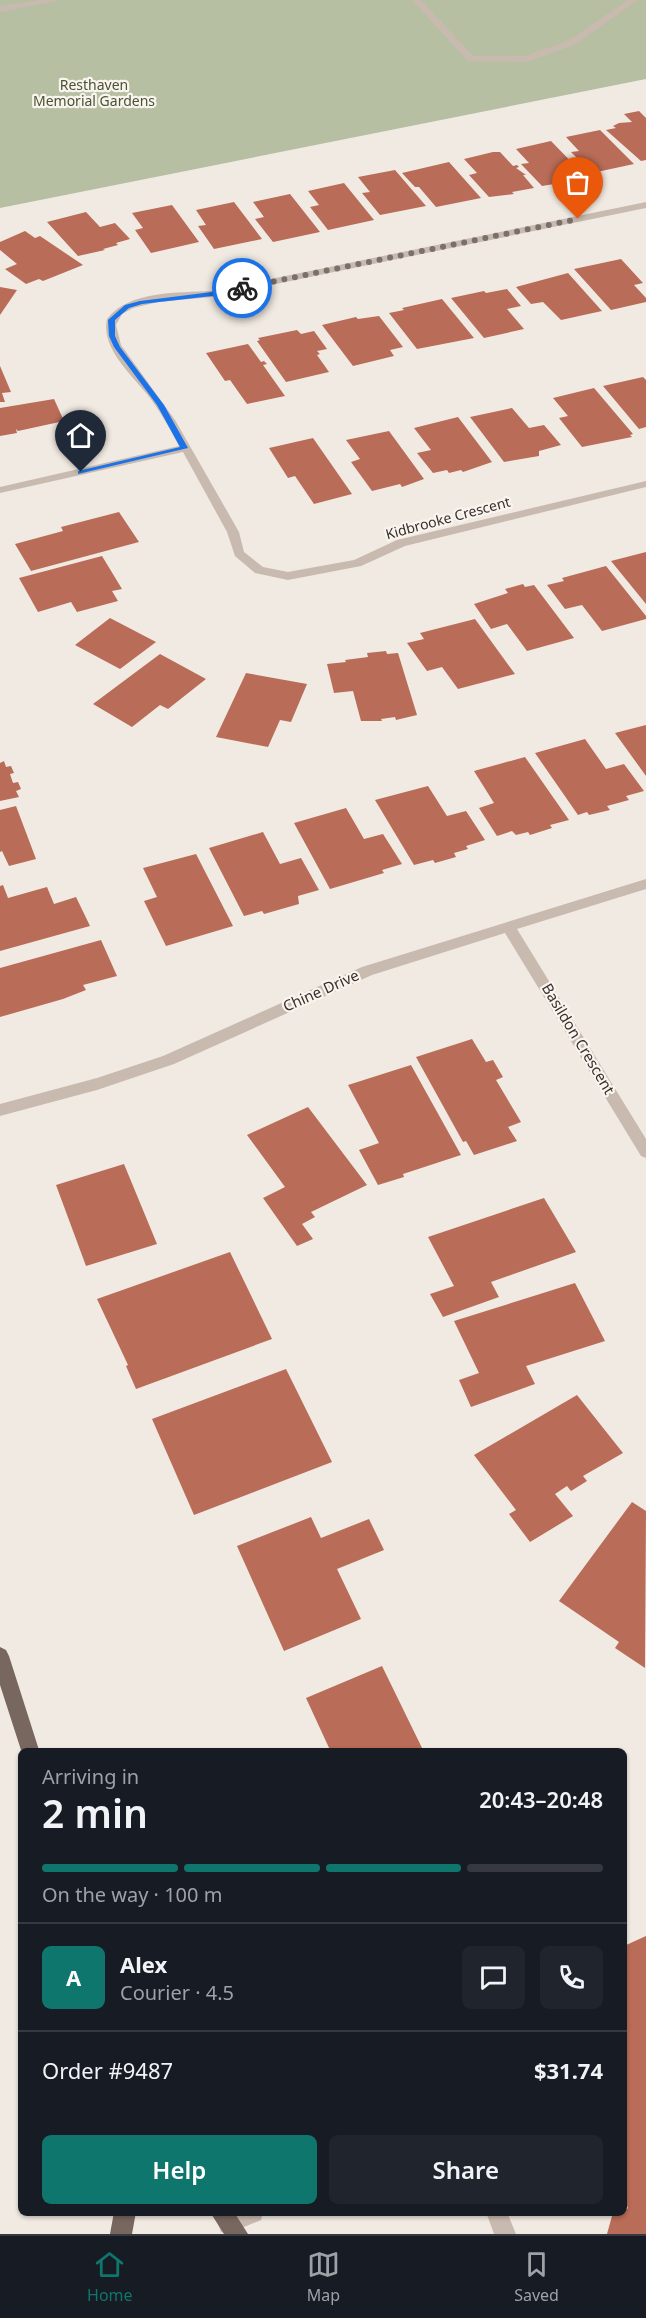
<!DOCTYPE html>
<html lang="en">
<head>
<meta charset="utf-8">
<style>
  :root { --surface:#171b24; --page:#20242c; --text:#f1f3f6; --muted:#9ea1a6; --line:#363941; --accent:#0f766e }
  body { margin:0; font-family:"Noto Sans",sans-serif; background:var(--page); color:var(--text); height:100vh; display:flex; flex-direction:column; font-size:22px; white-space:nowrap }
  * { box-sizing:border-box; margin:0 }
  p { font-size:20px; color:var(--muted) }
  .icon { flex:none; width:33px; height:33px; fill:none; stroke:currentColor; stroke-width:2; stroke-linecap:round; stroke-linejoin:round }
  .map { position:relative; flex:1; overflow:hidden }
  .side { position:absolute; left:18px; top:1748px; width:609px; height:468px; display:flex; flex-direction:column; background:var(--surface); border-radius:9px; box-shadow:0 2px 4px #0004 }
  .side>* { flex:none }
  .pin { position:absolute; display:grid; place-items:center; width:51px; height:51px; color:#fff; margin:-62px -26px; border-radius:50% 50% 50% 0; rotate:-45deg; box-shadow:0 0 6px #0007 }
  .pin .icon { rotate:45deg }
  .courier { position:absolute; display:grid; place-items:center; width:60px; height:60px; margin:-30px; border:4px solid #1a73e8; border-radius:50%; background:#fff; color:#222; box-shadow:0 2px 8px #0007 }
  .overview em { font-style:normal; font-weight:600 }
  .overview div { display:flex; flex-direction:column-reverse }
  .overview { display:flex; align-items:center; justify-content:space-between; height:102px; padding:0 24px }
  h1 { font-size:39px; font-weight:600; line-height:45px }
  .bar { display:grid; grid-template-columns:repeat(4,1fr); gap:9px 6px; align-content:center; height:72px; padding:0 24px }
  .bar i { height:8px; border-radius:4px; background:var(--line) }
  .bar .active { background:var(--accent) }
  .bar p { grid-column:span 4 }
  .line { display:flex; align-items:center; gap:15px; padding:0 24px; border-top:2px solid var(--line) }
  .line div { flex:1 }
  .round { display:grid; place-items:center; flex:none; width:63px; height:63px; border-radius:9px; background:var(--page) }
  .button { display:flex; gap:12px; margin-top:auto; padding:12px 24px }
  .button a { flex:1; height:69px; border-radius:9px; background:var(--accent); color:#fff; font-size:24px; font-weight:600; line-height:69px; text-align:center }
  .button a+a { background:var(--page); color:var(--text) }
  .dock { display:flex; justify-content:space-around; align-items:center; height:84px; border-top:2px solid var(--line); background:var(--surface); font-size:16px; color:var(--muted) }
  .dock a { display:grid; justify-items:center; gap:3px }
  .dock .active { color:var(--accent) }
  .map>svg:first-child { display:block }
</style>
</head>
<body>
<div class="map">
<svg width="646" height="2234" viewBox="0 0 646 2234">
  <rect width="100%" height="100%" fill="#f1eae2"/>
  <path fill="#b7bfa3" d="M0,0h646v79l-646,129z"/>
  <path fill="#b96c58" d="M639,111l7,7v42l-5,1 -35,-31 10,-2 -3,-2 6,-3 13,-1 -8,-8z
    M600,130l34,34 -42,9 -21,-21 8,-1 -13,-14z
    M551,141l35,36h-2l1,2 -43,7 -21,-22 8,-1 -13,-14z
    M493,152h7l13,14 4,-1 2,2 -3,1 10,7h-3l11,13 -22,4 2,2 -25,3 -20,-22 8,-2 -13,-14z
    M449,162l32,36 -45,9 -17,-20h-4l-13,-14z
    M395,170l31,36 -46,9 -18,-22 8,-1 -12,-15z
    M344,183l30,37 -46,10 -18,-23 9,-2 -11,-14z
    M290,194l30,38 -47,10 -18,-23 9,-2 -11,-15z
    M234,202l28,37 -48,10 -16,-23 8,-1 -10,-15z
    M172,205l27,37 -48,11 -16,-23 8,-2 -11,-15z
    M86,212l14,15 15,-4 15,16 -14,4 2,2 -15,4 2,1 -27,6 -31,-34z
    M25,231l10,7 5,-2 43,29 -40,16 -4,-2 -13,5 -21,-15 12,-5 -17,-14v-8z
    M621,259l22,24 -9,2 12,13v4l-35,8 -37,-41z
    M568,273l34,38 -41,9 -18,-18 -12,2 -15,-17z
    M0,287l17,3 -17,25z
    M507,289l14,17 -14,3 17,20 -40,9 -33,-40 33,-7 2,2z
    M442,299l32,39 -57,11 -28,-36 15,-3 -2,-2z
    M379,316l24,31 -13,3 4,6 -41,10 -31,-41 34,-8 2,2z
    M297,330l4,4 13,-3 13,18 -10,2 3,3 -3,1 12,17 -43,10 -29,-41 3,-1 -2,-2z
    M248,344l13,18 3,-1 3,3 -4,1 22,31 -38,8 -17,-24 -5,1 -19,-28z
    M0,366l11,26 -9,1 3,9h-5z
    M643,377l3,3v47l-7,2 -36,-43z
    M594,388l39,46 -3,1 2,2 -50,10 -23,-29 9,-2 -15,-18z
    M54,399l10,22 -46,10 -2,-2 1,4 -17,3v-28z
    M512,408l17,20 15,-3 17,20 -22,6v5l-35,6 -34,-45z
    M458,417l34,45 -29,10 -2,-2 -12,3 -2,-3 -14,3 -16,-20 14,-3 -17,-22z
    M389,431l35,48 -22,8 -2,-3 -28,7 -21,-29 9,-3 -14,-19z
    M313,438l39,56 -38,10 -19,-28 -7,2 -19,-30z
    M119,512l20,30 -108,29 -16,-27 48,-13 -2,-4z
    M646,552v52l-35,-43z
    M102,556l20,33 -10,2 6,10 -41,11 -6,-10 -33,10 -19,-34z
    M606,566l40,50v3l-44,12 -20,-26 -17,4 -18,-24 17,-4 -2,-3z
    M523,584l2,3 9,-2 40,53 -47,13 -20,-27 -16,5 -17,-25 34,-11 -3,-4z
    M110,618l46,24 -36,27 -45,-24z
    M475,619l40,55 -57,15 -16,-22 -15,4 -20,-28 17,-4 -4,-6z
    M386,651l1,3 11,-1 19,62 -21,5 -1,-3 -14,2 1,2h-21l-8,-30 -19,2 -7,-29 19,-2 -1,-2 23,-3 -1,-4z
    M160,654l46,25 -38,30 -8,-4 -28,22 -39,-23z
    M246,673l61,11 -16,38 -11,-2 -12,27 -52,-10z
    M646,725v51l-31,-43z
    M585,739l21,30 18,-5 20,27 -18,5 3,4 -22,6 3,4 -21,5 -2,-3 -9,3 -43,-62z
    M525,757l44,63 -19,5 2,3 -22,7 -2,-3 -12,3 -4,-4 -15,5 -18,-28 15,-5 -20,-32z
    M4,761l2,6 5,-1 3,7 -4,1 3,9 5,-1 3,7 -5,2 3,6 -19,4v-38z
    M428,786l19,30 19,-5 19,29 -19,6 2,3 -14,4 2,4 -21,6 -2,-3 -19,5 -39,-65z
    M16,806l20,53 -27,7 -7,-15 -2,1v-42z
    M346,808l18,31 19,-5 19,30 -20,6 2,3 -54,16 -36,-66z
    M263,832l17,32 21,-6 18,32 -21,6 1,8 -35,10 -2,-3 -18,5 -35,-68z
    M196,854l37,72 -67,20 -22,-45 13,-4 -14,-29z
    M3,885l5,13 39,-11 7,17 22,-7 14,29 -90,25v-65z
    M101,940l16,36 -34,9 3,5 -23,9 -63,18v-49z
    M472,1039l14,23 7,-2 10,17 -7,3 25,42 -13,5 9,14 -43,14 -8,-14 -3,1 -47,-85z
    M411,1065l50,90 -58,19 1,3 -26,8 -19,-35 20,-7 -31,-58z
    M308,1107l59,78 -56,27 4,5 -13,7 11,15 -16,7 -34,-48 22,-11 -38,-52z
    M124,1164l33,80 -71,22 -30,-81z
    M544,1198l32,54 -85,30 8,15 -56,20 -13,-23 24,-8 -26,-49z
    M230,1252l42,87 -136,50 -10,-23 2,-1 -31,-66z
    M575,1283l30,58 -79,25 9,18 -64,23 -12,-27 20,-7 -25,-52z
    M286,1369l46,93 -138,53 -42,-96z
    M577,1395l46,58 -40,23 4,5 -16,10 -4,-5 -12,8 18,22 -43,26 -21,-28 7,-4 -42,-55z
    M632,1502l14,9 -1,157 -30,-20 4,-6 -60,-41z
    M311,1517l10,21 48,-19 15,31 -47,19 24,50 -77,32 -47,-105z
    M382,1666l41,84h-93l-24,-52z
    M646,1936v298h-39l5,-18 12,-4 4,-4 -4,-9v-253z"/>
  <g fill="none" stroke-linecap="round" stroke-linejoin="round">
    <path fill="#c9baaf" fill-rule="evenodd" d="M41,0h20l-61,12v-6z
      M412,0h9l52,56h52l43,-15 60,-41h10l-64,45 -48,17 -58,-1z
      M646,202v6l-434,89 -54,5 -25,6 -11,6 -6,11 5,20 54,75 64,112 5,20 19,15 25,5 66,-12 43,-20 249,-59v6l-241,59 -44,20 -73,14 -33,-7 -20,-17 -8,-24 -44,-80 -183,41v-6l179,-41c-8,-15 -16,-30 -26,-44 -16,-23 -53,-51 -46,-83 22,-29 72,-26 105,-28z
      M646,879v10l-129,40 129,210v19l-5,-2 -136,-223 -133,42 -198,89 -77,26 -97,26v-12l97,-26 66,-22 199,-89z
      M229,2212h34l-2,8 -34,14 -6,-2 -3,-8 3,-8z
      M486,2212h21l9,22h-22z"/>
    <path fill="#78675f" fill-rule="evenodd" d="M0,1647l6,3 3,6 30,94h-18l-21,-65z
      M114,2212h22l-4,22h-22z
      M210,2212h24l14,22h-24z"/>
  </g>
  <path fill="#1a73e8" d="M242,286l3,3 -33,7 -70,8 -13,4 -14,12v16l5,11 44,58 24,43 -110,26v-3l102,-24 -23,-42 -43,-58 -5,-11 -1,-16 17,-15 15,-4 72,-9z"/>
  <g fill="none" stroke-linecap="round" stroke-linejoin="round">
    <path stroke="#79706c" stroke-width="6" stroke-dasharray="0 10.8" d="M242,288l336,-69"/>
  </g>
  <g text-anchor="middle" stroke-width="4.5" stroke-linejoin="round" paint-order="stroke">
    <g font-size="14" fill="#495432" stroke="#f9f4ee">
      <text x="94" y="90">Resthaven<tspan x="94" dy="16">Memorial Gardens</tspan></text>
    </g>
    <g font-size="14" fill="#382f2c" stroke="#f9f4ee">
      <text transform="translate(448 518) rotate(-15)" y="5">Kidbrooke Crescent</text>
    </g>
    <g font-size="15" fill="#382f2c" stroke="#f9f4ee">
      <text transform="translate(321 991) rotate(-24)" y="5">Chine Drive</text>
      <text transform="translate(578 1039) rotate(59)" y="5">Basildon Crescent</text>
    </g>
  </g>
</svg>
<div class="pin" style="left:578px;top:219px;background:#ea580c"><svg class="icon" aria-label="bag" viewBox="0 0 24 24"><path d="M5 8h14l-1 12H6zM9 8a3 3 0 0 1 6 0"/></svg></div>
<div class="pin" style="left:81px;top:472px;background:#1f2937"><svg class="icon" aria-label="home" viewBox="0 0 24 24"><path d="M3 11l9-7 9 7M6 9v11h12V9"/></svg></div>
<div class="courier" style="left:242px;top:288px"><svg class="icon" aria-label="bike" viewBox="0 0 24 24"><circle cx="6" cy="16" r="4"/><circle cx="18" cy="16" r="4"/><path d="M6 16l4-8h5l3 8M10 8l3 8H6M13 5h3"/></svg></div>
<section class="side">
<div class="overview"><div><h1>2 min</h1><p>Arriving in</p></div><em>20:43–20:48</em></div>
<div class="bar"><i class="active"></i><i class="active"></i><i class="active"></i><i></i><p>On the way · 100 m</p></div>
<div class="line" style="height:108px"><b class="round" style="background:var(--accent);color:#fff">A</b><div><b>Alex</b><p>Courier · 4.5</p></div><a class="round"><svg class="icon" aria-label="chat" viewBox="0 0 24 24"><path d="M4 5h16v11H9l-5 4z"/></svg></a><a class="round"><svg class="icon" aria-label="phone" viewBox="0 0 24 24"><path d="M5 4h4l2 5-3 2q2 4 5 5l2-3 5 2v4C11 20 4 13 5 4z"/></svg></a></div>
<div class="line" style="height:78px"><div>Order #9487</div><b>$31.74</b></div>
<div class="button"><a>Help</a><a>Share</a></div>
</section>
</div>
<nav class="dock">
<a class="active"><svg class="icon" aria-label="home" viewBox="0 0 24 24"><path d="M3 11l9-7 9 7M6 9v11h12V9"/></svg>Home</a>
<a><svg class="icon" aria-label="map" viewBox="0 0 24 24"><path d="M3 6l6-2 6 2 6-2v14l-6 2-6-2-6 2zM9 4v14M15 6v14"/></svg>Map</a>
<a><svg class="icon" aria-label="saved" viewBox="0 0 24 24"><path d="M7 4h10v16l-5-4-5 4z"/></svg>Saved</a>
</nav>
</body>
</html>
